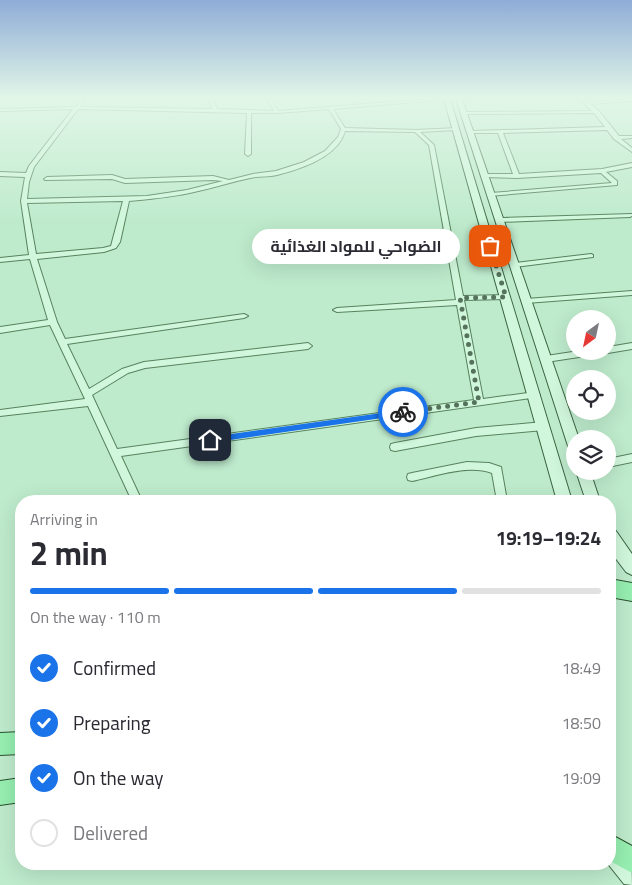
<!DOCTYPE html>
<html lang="en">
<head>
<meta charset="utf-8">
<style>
  :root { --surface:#fff; --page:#f7f7f7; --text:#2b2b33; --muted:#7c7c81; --line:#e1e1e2; --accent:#1a73e8 }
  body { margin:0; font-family:Georgia,Cairo,serif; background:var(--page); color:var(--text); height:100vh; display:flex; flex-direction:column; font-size:19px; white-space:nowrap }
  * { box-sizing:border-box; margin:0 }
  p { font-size:16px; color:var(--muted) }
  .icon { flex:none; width:28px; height:28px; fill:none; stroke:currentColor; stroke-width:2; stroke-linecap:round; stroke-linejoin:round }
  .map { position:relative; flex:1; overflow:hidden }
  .details { position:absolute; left:15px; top:495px; width:601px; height:375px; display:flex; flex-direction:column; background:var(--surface); border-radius:20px; box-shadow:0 5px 20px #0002 }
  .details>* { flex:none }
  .needle { width:32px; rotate:213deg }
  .buttons { position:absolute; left:566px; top:310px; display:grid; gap:10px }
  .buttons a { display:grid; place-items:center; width:50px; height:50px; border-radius:50%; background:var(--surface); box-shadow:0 5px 20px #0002; font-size:25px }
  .pin { position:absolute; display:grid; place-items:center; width:42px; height:42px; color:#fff; margin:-21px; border-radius:10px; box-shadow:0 2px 8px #0006 }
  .courier { position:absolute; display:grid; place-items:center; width:50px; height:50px; margin:-25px; border:4px solid #1a73e8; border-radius:50%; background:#fff; color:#222; box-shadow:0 1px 6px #0007 }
  .bubble { position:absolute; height:35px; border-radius:18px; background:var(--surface); box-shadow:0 5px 20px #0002; font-size:16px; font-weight:700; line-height:35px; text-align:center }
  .headline em { font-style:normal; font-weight:700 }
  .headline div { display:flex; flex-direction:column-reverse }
  .headline { display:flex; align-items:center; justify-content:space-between; height:85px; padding:0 15px }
  h1 { font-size:32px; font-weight:700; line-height:38px }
  .bar { display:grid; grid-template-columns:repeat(4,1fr); gap:8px 5px; align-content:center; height:60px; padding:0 15px }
  .bar i { height:6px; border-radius:4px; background:var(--line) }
  .bar .selected { background:var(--accent) }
  .bar p { grid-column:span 4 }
  ol { padding:0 15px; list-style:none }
  li { display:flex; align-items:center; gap:15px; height:55px }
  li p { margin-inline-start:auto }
  li .icon { padding:5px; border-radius:50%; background:var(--accent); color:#fff; stroke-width:4 }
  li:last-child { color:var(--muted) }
  li i { width:28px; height:28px; border:2px solid var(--line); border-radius:50% }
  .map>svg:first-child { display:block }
</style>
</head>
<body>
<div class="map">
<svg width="632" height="885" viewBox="0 0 632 885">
  <rect width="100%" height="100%" fill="#beebcc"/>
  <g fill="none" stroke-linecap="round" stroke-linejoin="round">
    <defs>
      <path id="minor" d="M82,99h4l-6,8 132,2 -3,-10h4l4,10 57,2 -7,-12h4l7,12 150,-12h21l-116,10 12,19 71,2 42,-2 -2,2 -36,2 14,13 29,151 43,-1 4,2 -4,2 -42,1 19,99 52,-7 5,3 -2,2 -417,59 21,45h-10l-44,-95 -88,10v-6l85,-11 -35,-74 -50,8v-6l48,-7 -18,-61 -30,3v-4l29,-3 -8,-54 4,-24 -25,-1v-4l26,1 3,-7 44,-57 -73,2v-2l76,-2zM78,109l169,4 -2,41 3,2 3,-2v-41h26l52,-4 12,20 -3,8 -13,14 -21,11 -28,9 -23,3 -24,6 -16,-4 -88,3 -13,-4 -65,2 -3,2 1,1 67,-1 13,4 88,-3 10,1 -36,9 -40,6 -120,3 2,-17 5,-15zM345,131l70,1 14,13 27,155 -119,8 -4,2 4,2 120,-7 17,95 -357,49 -25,-54 36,-22 17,-5 163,-19 4,-3 -4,-3 -164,19 -22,7 -33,20 -22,-45 177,-26 4,-2 -4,-2 -179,25 -8,-17 -20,-63 67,-7 12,-4 4,-6 9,-41c22,-2 44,-4 65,-9 19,-4 37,-10 56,-14 9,-2 18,-1 27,-3 24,-6 61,-18 68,-44zM123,201l-12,45 -8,2 -67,6 -9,-51z
        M580,99h5l3,3 44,-3v2l-42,3 9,7 20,25h13v2l-11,1 11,9v4l-18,-13 -7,-9 -104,3 16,41 83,-5 30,-6v4l-26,5 11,9v4l-128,11 -1,-1 3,-2 121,-10 -11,-10 -84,5 -33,-1 -1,-1 3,-2h27l-15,-41h-27l-2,-1 2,-1 134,-4 -11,-14 -130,1 -2,-1 2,-1 128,-1z
        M632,214v2l-2,1 -130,5 -3,-2 3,-2z
        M591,254l2,1v2l-78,10 -4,-2 4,-2z
        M632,291v4l-106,8 -4,-2 4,-2z
        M632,343v6l-24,4 -3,-2h3v-4z
        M579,351h24l-4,3 -53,8 -4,-3 4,-3z
        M544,422l5,4 -5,4 -68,6 -81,15 -4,-1 -1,-3 1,-3 4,-1 81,-15z
        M632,454v8l-24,5v-8z
        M467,462l22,1 12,4 6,34h-10l-5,-28c-24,-9 -56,3 -80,8l-4,-1 -1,-3 1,-3 4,-1z"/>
      <path id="secondary" d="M444,99h6l122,402h-15z
        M456,99h6l117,340h-4v12l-5,-1 -2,-4z
        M576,471h14l10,30h-14z
        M610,529l6,2 16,23v21l-6,-3 -16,-21z
        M610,837c22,9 22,26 22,48l-8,-1 -16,-20h2z"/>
      <path id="primary" d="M610,579l22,4v18l-22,-4z
        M21,732v22l-21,1v-22z
        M21,778v24l-21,3v-24z
        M610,834l22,12v27l-22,-12z"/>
    </defs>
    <use href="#minor" stroke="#58825e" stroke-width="2"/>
    <use href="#secondary" stroke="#3b6440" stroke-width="2"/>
    <use href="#primary" stroke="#2c502f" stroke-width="2"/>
    <use href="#minor" fill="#d0f7dc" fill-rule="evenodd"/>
    <use href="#secondary" fill="#d0f7dc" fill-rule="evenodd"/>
    <use href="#primary" fill="#96eeb0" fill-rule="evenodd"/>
  </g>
  <linearGradient id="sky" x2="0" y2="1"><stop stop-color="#8facd7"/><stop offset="0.44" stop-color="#e2f6e8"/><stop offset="1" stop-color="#e2f6e8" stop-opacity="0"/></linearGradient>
  <rect width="632" height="223" fill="url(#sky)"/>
  <path fill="#1a73e8" d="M403,410l3,2 -3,3 -193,28 -4,-3 4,-3z"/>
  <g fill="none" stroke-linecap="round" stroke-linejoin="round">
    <path stroke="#55735b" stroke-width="5" stroke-dasharray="0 9" d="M403,412l76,-10 -19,-104 46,-1 -16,-51"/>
  </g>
</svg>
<div class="buttons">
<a><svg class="needle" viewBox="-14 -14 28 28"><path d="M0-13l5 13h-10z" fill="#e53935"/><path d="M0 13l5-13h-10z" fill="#7c7c81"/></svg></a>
<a><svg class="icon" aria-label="locate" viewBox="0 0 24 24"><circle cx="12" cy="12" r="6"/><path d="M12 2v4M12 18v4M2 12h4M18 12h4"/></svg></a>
<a><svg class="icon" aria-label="layers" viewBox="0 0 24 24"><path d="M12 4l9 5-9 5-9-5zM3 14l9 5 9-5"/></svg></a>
</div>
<div class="pin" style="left:490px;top:246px;background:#ea580c"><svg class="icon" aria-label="bag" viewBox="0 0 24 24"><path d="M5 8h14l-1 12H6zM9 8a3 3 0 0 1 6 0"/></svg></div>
<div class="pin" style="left:210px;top:440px;background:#1f2937"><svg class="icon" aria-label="home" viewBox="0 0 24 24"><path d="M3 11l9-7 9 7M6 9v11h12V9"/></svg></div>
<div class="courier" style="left:403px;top:412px"><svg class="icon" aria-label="bike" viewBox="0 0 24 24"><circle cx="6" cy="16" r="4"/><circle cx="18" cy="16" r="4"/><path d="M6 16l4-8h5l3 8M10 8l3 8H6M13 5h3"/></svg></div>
<div class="bubble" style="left:252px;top:229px;width:208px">الضواحي للمواد الغذائية</div>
<section class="details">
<div class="headline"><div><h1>2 min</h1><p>Arriving in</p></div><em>19:19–19:24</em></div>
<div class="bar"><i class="selected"></i><i class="selected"></i><i class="selected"></i><i></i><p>On the way · 110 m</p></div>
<ol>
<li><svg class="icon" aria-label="check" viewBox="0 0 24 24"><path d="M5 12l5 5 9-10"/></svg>Confirmed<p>18:49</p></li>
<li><svg class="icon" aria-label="check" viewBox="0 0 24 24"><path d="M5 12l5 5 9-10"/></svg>Preparing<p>18:50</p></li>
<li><svg class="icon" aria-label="check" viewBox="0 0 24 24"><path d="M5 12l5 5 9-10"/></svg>On the way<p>19:09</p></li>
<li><i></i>Delivered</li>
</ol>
</section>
</div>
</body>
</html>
